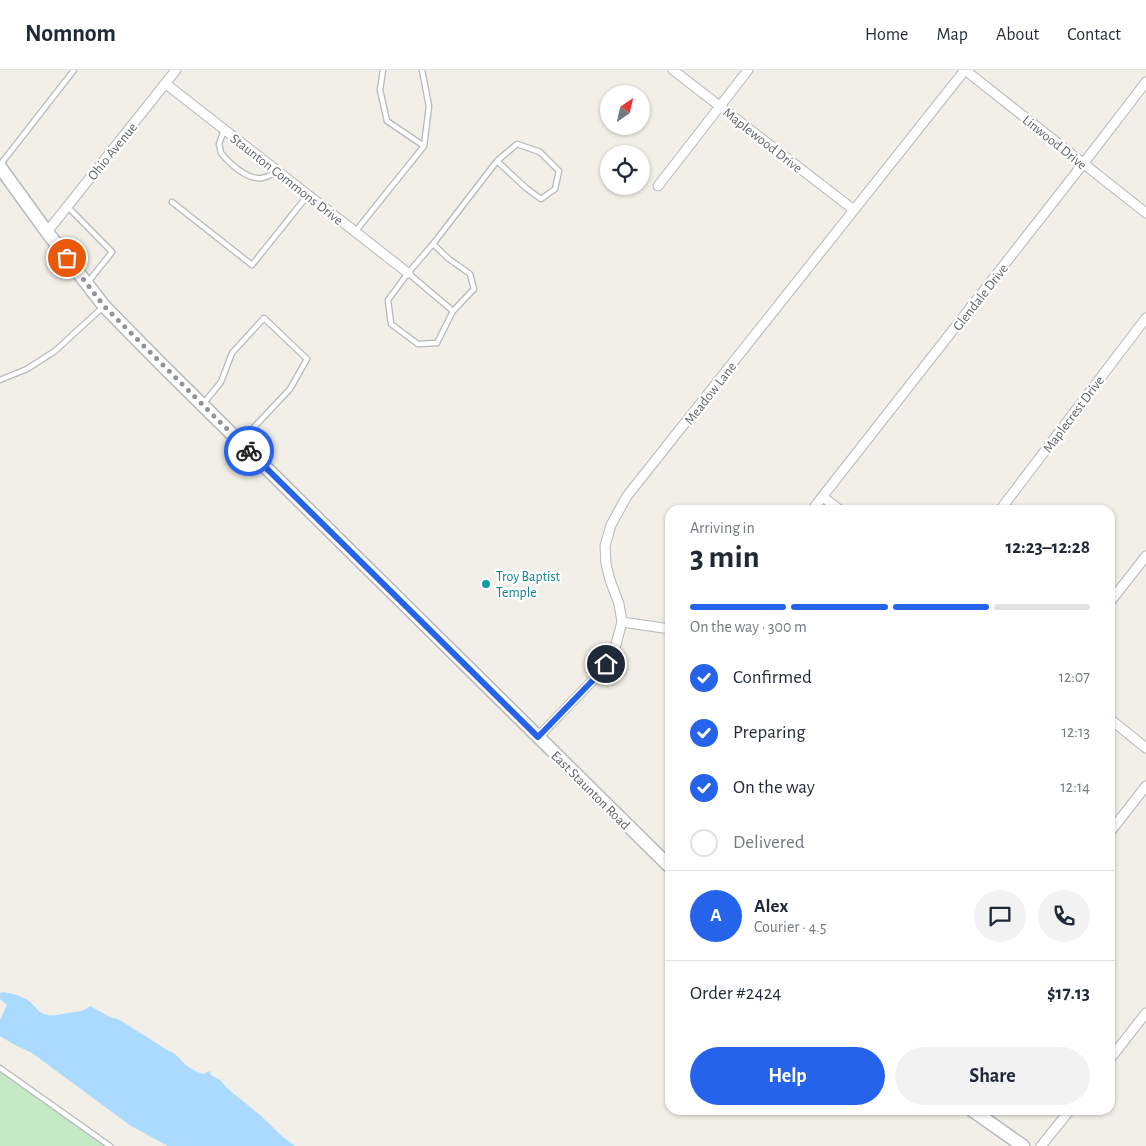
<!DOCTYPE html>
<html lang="en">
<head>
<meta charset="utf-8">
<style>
  :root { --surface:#fff; --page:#f2f2f3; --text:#1f2937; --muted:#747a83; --line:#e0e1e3; --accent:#2563eb }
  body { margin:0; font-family:"Alegreya Sans",sans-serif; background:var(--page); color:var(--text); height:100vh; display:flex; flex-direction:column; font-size:19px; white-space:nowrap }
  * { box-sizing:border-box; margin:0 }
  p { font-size:16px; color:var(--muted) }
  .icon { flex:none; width:28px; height:28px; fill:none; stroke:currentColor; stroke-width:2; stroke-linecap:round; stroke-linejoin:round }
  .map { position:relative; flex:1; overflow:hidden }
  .drawer { position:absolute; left:665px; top:435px; width:450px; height:610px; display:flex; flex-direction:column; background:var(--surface); border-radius:15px; box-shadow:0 1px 4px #0004 }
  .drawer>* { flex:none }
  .needle { width:32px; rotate:34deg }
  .fabs { position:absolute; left:600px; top:15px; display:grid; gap:10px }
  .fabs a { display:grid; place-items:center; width:50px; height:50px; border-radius:50%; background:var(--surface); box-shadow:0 1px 4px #0004; font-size:25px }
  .pin { position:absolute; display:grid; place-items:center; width:42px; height:42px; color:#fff; margin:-21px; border:2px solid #fff; border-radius:50%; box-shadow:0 1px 5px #0007 }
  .courier { position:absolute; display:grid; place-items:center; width:50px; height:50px; margin:-25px; border:4px solid #2563eb; border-radius:50%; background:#fff; color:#222; box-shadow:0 1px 6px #0007 }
  .headline em { font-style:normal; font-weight:700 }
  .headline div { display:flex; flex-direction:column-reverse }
  .headline { display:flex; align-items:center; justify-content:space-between; height:85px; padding:0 25px }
  h1 { font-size:32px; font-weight:700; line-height:38px }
  .bar { display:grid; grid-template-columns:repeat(4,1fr); gap:8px 5px; align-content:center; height:60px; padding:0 25px }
  .bar i { height:6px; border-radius:4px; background:var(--line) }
  .bar .current { background:var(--accent) }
  .bar p { grid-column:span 4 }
  .line { display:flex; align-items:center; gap:12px; padding:0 25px; border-top:1px solid var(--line) }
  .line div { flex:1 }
  .round { display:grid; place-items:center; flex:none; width:52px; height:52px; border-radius:26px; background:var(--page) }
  ol { padding:0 25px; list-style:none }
  li { display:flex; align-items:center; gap:15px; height:55px }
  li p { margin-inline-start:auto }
  li .icon { padding:5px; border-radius:50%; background:var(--accent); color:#fff; stroke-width:4 }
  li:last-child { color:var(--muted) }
  li i { width:28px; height:28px; border:2px solid var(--line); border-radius:50% }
  .action { display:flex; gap:10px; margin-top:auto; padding:10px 25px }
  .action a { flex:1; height:58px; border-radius:30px; background:var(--accent); color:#fff; font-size:20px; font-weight:700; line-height:58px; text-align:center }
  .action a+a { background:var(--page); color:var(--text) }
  header { display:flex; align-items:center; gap:30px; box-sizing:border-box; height:70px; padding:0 25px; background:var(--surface); border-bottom:1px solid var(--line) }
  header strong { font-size:24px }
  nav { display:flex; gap:28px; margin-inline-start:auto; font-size:18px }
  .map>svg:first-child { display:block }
</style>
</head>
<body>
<header>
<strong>Nomnom</strong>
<nav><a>Home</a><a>Map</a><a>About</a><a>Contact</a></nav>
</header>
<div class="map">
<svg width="1146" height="1076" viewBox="0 0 1146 1076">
  <rect width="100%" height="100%" fill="#f1efe8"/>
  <path fill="#c5e8c5" d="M0,998l110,78h-110z"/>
  <path fill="#aadaff" d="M3,922c8,1 19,4 26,9 5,4 9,11 15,13 8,3 16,0 24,-1 11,-2 12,0 22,-7l22,12 6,1 51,32c6,2 8,5 13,10 5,6 14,11 21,13l7,-3 1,4 9,5 8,9 32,26 23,22 12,9h-127l-37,-20 -99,-73 -19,-9 -13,-8v-16l7,-15 -7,-6v-6z"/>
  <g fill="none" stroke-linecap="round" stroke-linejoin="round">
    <defs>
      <path id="service" d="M383,0l-3,20 7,31 37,25 5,-40 -7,-36
        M224,60l-5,14 2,9c9,11 26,27 41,25 5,-1 11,-4 15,-7
        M517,74l23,8 19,19 -4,18 -14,10 -15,-11 -29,-27z
        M0,95l74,-95
        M172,132l80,63 56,-70
        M67,136l45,46 -24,30
        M355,162l69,-86
        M433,174l16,15 21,15 4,15 -21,22 -16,32 -19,1 -27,-20 -3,-24 20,-27 25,-29 64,-83
        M408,203l45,38
        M0,310l27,-11 28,-18 48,-44
        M203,334l18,-22 11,-29 32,-35 43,41 -17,30 -49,52
        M0,998l110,78"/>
      <path id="minor" d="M673,0l181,140
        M965,0l181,143
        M166,14l242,189
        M658,116l90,-116
        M47,162l129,-162
        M823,427l17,13
        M812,440l271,-346 63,-82
        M1000,440l146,-192
        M1110,532l36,-46
        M622,552l48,7
        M1110,649l36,29
        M538,667l58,-60 19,-29 7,-26 -3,-18 -9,-24 -4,-16 -1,-18 6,-21 16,-29 338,-426
        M1110,762l36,-46
        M1110,989l36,-46
        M1041,1076l29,-36"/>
      <path id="secondary" d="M0,97l47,65 57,74 57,58 509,503
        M972,1040l51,36"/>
    </defs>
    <use href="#service" stroke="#b5b8bc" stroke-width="7"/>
    <use href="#minor" stroke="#b5b8bc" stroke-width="11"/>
    <use href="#secondary" stroke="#b6babf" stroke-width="15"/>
    <use href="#service" stroke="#fff" stroke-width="4.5"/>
    <use href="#minor" stroke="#fff" stroke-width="9"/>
    <use href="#secondary" stroke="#fff" stroke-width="12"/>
  </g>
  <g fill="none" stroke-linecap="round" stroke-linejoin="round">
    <path stroke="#929495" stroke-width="5" stroke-dasharray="0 9" d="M67,188l37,48 145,145"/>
    <path stroke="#2563eb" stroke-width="6" d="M249,381l289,286 58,-60 10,-13"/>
  </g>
  <circle fill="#0f9aa8" stroke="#fff" stroke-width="2" cx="486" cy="514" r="5"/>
  <g text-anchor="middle" stroke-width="4.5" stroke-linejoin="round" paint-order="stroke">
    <g font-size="14" fill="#5f6368" stroke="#fff">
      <text transform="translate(763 70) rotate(38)" y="5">Maplewood Drive</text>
      <text transform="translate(1055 72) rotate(39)" y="5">Linwood Drive</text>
      <text transform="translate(112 81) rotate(-51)" y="5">Ohio Avenue</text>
      <text transform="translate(287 109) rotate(38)" y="5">Staunton Commons Drive</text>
      <text transform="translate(980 227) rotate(-52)" y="5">Glendale Drive</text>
      <text transform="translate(710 323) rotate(-52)" y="5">Meadow Lane</text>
      <text transform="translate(1073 344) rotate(-53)" y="5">Maplecrest Drive</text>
      <text transform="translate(591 720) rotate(45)" y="5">East Staunton Road</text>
    </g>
    <g font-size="14" fill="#0d838f" stroke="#fff" text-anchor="start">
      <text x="496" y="511">Troy Baptist<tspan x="496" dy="16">Temple</tspan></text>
    </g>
  </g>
</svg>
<div class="fabs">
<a><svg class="needle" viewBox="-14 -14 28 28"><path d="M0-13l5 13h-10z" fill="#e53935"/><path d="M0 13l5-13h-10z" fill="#747a83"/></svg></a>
<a><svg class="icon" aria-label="locate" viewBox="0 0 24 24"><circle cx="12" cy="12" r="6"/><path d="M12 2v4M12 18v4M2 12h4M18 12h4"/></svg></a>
</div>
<div class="pin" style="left:67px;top:188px;background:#ea580c"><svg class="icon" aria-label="bag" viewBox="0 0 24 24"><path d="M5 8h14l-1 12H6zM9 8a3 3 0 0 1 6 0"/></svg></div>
<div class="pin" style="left:606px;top:594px;background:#1f2937"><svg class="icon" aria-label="home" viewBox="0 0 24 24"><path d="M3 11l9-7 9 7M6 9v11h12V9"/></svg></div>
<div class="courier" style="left:249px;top:381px"><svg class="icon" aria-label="bike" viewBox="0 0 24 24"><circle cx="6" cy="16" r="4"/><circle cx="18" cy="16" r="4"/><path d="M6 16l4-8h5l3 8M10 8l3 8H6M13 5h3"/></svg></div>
<section class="drawer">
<div class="headline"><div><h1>3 min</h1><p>Arriving in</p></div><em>12:23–12:28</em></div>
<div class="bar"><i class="current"></i><i class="current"></i><i class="current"></i><i></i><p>On the way · 300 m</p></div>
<ol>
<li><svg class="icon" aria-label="check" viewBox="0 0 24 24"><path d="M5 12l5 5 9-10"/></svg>Confirmed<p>12:07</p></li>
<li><svg class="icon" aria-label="check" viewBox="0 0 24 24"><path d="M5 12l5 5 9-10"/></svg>Preparing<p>12:13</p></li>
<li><svg class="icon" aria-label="check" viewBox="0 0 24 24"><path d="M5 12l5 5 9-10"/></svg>On the way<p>12:14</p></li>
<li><i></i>Delivered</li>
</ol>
<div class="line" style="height:90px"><b class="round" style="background:var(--accent);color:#fff">A</b><div><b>Alex</b><p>Courier · 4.5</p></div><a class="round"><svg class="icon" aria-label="chat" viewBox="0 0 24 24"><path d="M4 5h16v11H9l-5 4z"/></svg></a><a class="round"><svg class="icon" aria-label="phone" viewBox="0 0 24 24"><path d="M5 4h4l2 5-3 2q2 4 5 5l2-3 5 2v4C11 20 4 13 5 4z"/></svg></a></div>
<div class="line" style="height:65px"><div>Order #2424</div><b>$17.13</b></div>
<div class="action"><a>Help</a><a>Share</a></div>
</section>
</div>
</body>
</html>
